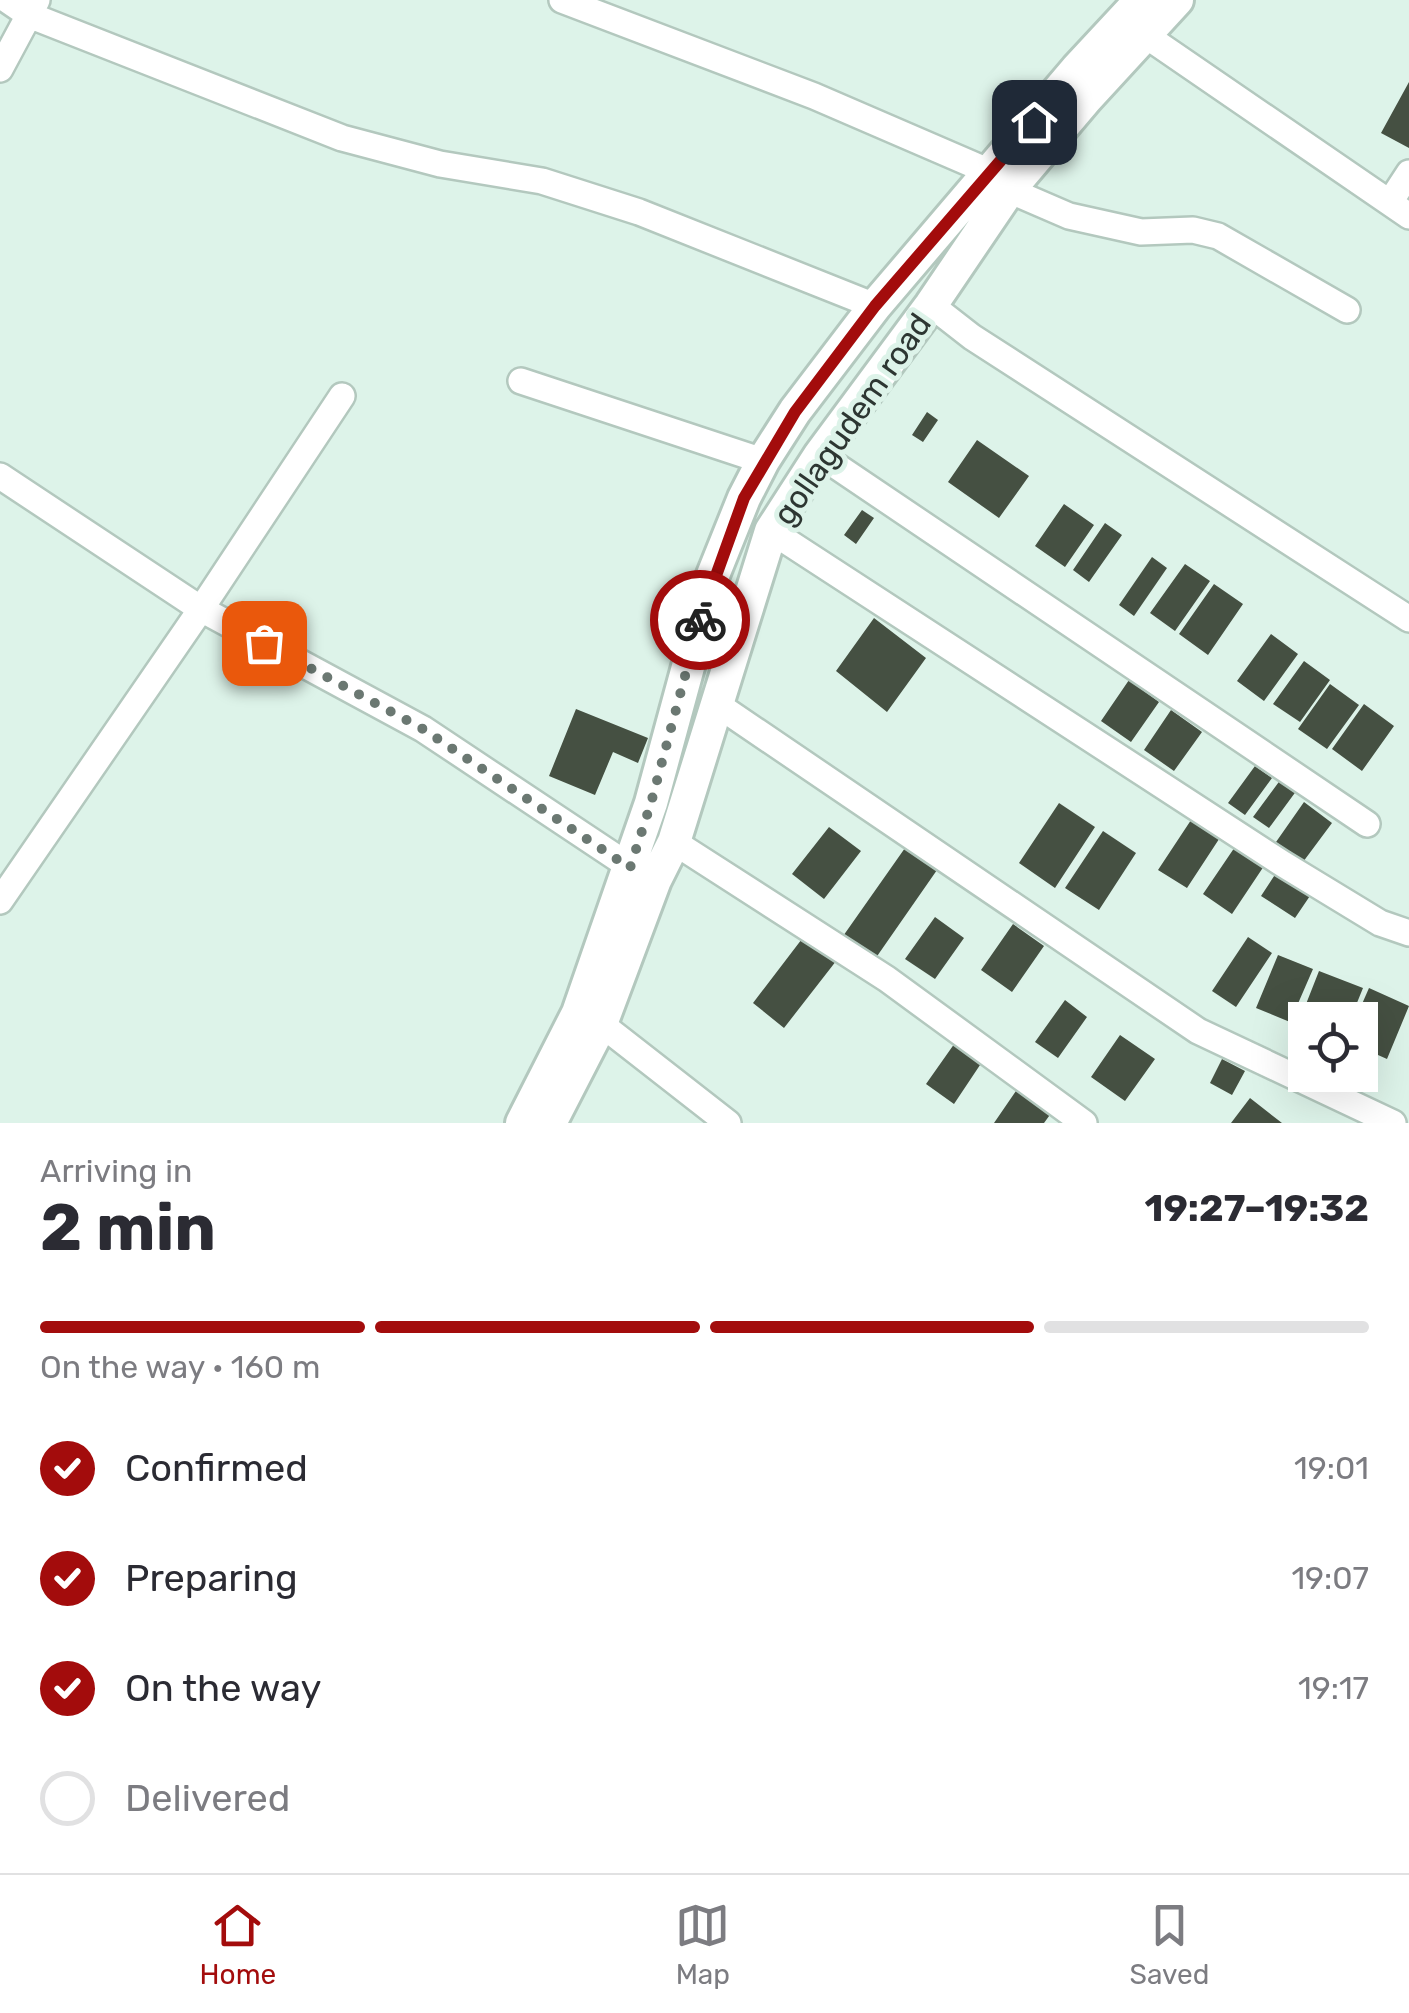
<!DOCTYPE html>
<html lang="en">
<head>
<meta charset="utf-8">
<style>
  :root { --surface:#fff; --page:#f2f2f3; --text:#2b2b33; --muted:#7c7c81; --line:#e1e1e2; --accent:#a30c0c }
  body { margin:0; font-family:Rubik,sans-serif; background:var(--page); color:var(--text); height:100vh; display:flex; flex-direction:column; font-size:38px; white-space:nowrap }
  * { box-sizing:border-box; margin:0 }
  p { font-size:32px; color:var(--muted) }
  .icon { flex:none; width:55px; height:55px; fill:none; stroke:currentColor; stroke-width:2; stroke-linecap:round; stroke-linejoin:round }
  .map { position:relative; height:1123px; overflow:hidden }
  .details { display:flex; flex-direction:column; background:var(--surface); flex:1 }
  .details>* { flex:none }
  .tools { position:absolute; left:1288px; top:1002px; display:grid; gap:20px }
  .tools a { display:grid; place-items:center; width:90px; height:90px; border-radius:0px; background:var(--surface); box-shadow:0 10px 40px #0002; font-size:50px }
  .pin { position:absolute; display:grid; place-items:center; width:85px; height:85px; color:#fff; margin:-42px; border-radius:20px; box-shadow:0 5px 15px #0006 }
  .courier { position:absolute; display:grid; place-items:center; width:100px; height:100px; margin:-50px; border:8px solid #a30c0c; border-radius:50%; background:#fff; color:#222; box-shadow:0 2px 12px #0007 }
  .overview em { font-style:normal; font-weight:700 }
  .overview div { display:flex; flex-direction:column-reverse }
  .overview { display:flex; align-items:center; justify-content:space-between; height:170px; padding:0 40px }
  h1 { font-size:65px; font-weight:700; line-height:75px }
  .bar { display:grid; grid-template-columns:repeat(4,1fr); gap:15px 10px; align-content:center; height:120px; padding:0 40px }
  .bar i { height:12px; border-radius:8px; background:var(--line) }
  .bar .current { background:var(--accent) }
  .bar p { grid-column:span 4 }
  ol { padding:0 40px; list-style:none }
  li { display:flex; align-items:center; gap:30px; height:110px }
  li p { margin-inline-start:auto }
  li .icon { padding:10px; border-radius:50%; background:var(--accent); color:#fff; stroke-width:4 }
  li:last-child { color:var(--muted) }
  li i { width:55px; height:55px; border:5px solid var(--line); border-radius:50% }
  .menu { display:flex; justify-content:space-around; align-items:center; height:140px; border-top:2px solid var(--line); background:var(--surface); font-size:28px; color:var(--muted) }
  .menu a { display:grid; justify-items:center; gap:5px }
  .menu .current { color:var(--accent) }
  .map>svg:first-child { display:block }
</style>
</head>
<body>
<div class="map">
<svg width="1409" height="1123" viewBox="0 0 1409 1123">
  <rect width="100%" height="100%" fill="#ddf3e9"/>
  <path fill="#455042" d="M1409,82v66l-28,-15z
    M927,412l11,8 -15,22 -11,-7z
    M977,440l52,36 -30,42 -51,-36z
    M1064,504l30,21 -29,42 -30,-21z
    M862,510l12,8 -18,26 -12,-9z
    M1105,523l17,12 -33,47 -16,-12z
    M1152,557l15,11 -33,48 -15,-11z
    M1185,564l25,17 -35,50 -25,-18z
    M1214,584l29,20 -35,51 -29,-21z
    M874,618l52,40 -39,54 -51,-41z
    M1271,634l27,20 -34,47 -27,-20z
    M1304,661l26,19 -30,42 -27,-18z
    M1129,680l30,22 -28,40 -30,-21z
    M1330,684l29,21 -32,44 -29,-20z
    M1364,704l30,22 -32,45 -30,-22z
    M576,709l72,29 -10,25 -25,-11 -18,43 -46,-19z
    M1171,710l31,22 -28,39 -30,-21z
    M1255,766l17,12 -27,37 -17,-12z
    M1281,779l16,11 -28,38 -16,-11z
    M1304,802l28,21 -29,39 -27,-20z
    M1059,803l36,24 -40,61 -36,-25z
    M1195,814l28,19 -36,55 -29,-18z
    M829,827l32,24 -37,48 -32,-25z
    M1103,831l33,22 -37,57 -34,-22z
    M1241,838l29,19 -38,57 -29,-20z
    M905,848l32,22 -64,92 -32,-23z
    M1282,864l34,23 -21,31 -34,-22z
    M935,917l29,21 -29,41 -30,-20z
    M1013,924l31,22 -32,46 -31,-22z
    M808,931l32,25 -56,72 -31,-25z
    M1248,937l24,16 -36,54 -24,-16z
    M1278,955l35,14 -23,53 -34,-14z
    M1319,971l44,17 -13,32h-45v10l-8,-3z
    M1369,988l40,18 -22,53 -27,-12v-27h-5z
    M1065,1000l22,17 -29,41 -23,-16z
    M1120,1035l35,24 -30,42 -34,-24z
    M957,1040l27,19 -30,45 -28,-20z
    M1222,1059l23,12 -13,24 -22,-12z
    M1018,1088l34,24 -8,11h-50z
    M1250,1098l32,25h-51z"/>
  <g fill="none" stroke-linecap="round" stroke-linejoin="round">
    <defs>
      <path id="street" d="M7,0l22,15 313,123 98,26 102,17 97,31 236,94
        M562,0l252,96 176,76
        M1145,35l264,181
        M0,69l37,-69
        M1009,190l60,26 72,16 52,-2 25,6 129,74
        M1390,202l19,-29
        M931,305l41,32 437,282
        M521,381l242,80
        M820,455l547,369
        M0,476l201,133 222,120 218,145
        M771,531l512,333 97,59 29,10
        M715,703l483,328 195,92
        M674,842l213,137 197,144
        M0,901l201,-292 141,-213
        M601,1024l127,99"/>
      <path id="secondary" d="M522,1123l56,-110 73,-210 62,-228 31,-77 19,-37 32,-50 80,-105 202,-237 64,-69
        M550,1123l51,-99 54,-144 19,-38 97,-311 49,-76 111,-150 78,-115 77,-91 91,-99"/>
    </defs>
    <use href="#street" stroke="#b3c8be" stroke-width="30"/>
    <use href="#secondary" stroke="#b3c8be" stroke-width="38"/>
    <use href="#street" stroke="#fff" stroke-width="25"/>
    <use href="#secondary" stroke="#fff" stroke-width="32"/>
  </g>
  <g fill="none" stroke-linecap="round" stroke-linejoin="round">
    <path stroke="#6b7872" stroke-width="10" stroke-dasharray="0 18" d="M264,643l159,86 207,139 21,-65 49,-183"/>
    <path stroke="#a30c0c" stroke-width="12" d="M700,620l44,-122 51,-86 80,-106 159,-184"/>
  </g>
  <g text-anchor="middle" stroke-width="10" stroke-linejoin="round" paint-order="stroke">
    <g font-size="32" fill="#2d3632" stroke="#ddf3e9">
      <text transform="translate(852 419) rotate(-55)" y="11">gollagudem road</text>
    </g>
  </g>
</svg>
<div class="tools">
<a><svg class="icon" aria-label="locate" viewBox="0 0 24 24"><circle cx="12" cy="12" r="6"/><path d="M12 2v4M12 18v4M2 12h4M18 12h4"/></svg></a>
</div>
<div class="pin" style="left:264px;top:643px;background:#ea580c"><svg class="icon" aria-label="bag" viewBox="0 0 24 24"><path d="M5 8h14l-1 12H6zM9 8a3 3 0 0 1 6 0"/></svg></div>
<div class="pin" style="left:1034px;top:122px;background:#1f2937"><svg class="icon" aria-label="home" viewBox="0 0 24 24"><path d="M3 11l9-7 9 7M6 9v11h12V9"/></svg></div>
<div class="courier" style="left:700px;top:620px"><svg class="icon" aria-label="bike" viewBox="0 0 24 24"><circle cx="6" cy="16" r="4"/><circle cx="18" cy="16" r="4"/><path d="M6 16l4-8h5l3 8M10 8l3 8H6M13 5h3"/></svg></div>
</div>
<section class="details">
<div class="overview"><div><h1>2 min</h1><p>Arriving in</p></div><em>19:27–19:32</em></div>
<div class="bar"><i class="current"></i><i class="current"></i><i class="current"></i><i></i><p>On the way · 160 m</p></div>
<ol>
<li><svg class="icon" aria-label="check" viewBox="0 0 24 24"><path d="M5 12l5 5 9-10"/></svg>Confirmed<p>19:01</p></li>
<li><svg class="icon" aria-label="check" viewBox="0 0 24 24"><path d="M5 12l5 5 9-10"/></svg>Preparing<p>19:07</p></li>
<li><svg class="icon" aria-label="check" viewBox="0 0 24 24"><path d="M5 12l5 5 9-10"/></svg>On the way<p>19:17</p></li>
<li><i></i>Delivered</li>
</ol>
</section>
<nav class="menu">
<a class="current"><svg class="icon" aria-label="home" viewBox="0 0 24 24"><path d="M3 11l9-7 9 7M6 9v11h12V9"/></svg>Home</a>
<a><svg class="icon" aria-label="map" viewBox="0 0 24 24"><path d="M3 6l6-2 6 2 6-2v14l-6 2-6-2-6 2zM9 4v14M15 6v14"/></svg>Map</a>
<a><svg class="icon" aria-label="saved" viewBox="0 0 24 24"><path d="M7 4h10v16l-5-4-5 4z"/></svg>Saved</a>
</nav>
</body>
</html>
